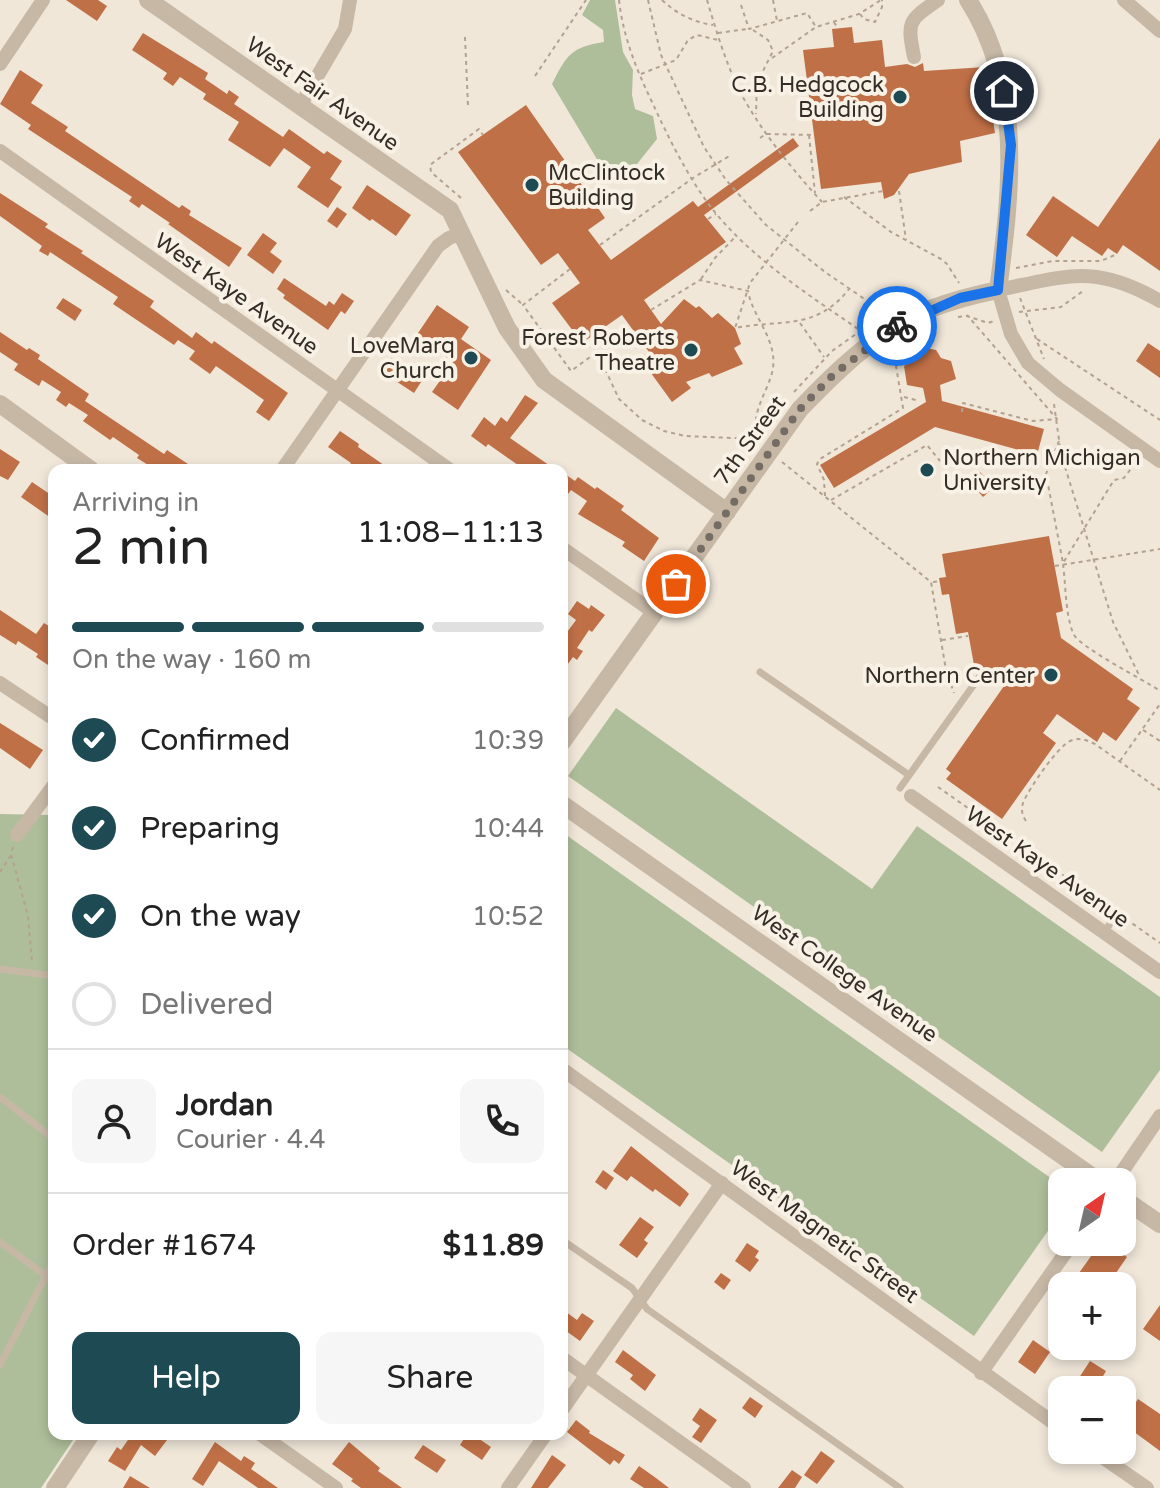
<!DOCTYPE html>
<html lang="en">
<head>
<meta charset="utf-8">
<style>
  :root { --surface:#fff; --page:#f6f6f6; --text:#222; --muted:#767676; --line:#e0e0e0; --accent:#1e4a53 }
  body { margin:0; font-family:"Varela Round",sans-serif; background:var(--page); color:var(--text); height:100vh; display:flex; flex-direction:column; font-size:30px; white-space:nowrap }
  * { box-sizing:border-box; margin:0 }
  p { font-size:26px; color:var(--muted) }
  .icon { flex:none; width:44px; height:44px; fill:none; stroke:currentColor; stroke-width:2; stroke-linecap:round; stroke-linejoin:round }
  .map { position:relative; flex:1; overflow:hidden }
  .drawer { position:absolute; left:48px; top:464px; width:520px; height:976px; display:flex; flex-direction:column; background:var(--surface); border-radius:16px; box-shadow:0 4px 12px #0003 }
  .drawer>* { flex:none }
  .needle { width:52px; rotate:34deg }
  .fabs { position:absolute; left:1048px; top:1168px; display:grid; gap:16px }
  .fabs a { display:grid; place-items:center; width:88px; height:88px; border-radius:16px; background:var(--surface); box-shadow:0 4px 12px #0003; font-size:40px }
  .pin { position:absolute; display:grid; place-items:center; width:68px; height:68px; color:#fff; margin:-34px; border:4px solid #fff; border-radius:50%; box-shadow:0 2px 8px #0007 }
  .courier { position:absolute; display:grid; place-items:center; width:80px; height:80px; margin:-40px; border:6px solid #1a73e8; border-radius:50%; background:#fff; color:#222; box-shadow:0 2px 10px #0007 }
  .head em { font-style:normal; font-weight:600 }
  .head div { display:flex; flex-direction:column-reverse }
  .head { display:flex; align-items:center; justify-content:space-between; height:136px; padding:0 24px }
  h1 { font-size:52px; font-weight:600; line-height:60px }
  .bar { display:grid; grid-template-columns:repeat(4,1fr); gap:12px 8px; align-content:center; height:96px; padding:0 24px }
  .bar i { height:10px; border-radius:6px; background:var(--line) }
  .bar .selected { background:var(--accent) }
  .bar p { grid-column:span 4 }
  .line { display:flex; align-items:center; gap:20px; padding:0 24px; border-top:2px solid var(--line) }
  .line div { flex:1 }
  .round { display:grid; place-items:center; flex:none; width:84px; height:84px; border-radius:16px; background:var(--page) }
  ol { padding:0 24px; list-style:none }
  li { display:flex; align-items:center; gap:24px; height:88px }
  li p { margin-inline-start:auto }
  li .icon { padding:8px; border-radius:50%; background:var(--accent); color:#fff; stroke-width:4 }
  li:last-child { color:var(--muted) }
  li i { width:44px; height:44px; border:4px solid var(--line); border-radius:50% }
  .primary-button { display:flex; gap:16px; margin-top:auto; padding:16px 24px }
  .primary-button a { flex:1; height:92px; border-radius:16px; background:var(--accent); color:#fff; font-size:32px; font-weight:600; line-height:92px; text-align:center }
  .primary-button a+a { background:var(--page); color:var(--text) }
  .map>svg:first-child { display:block }
</style>
</head>
<body>
<div class="map">
<svg width="1160" height="1488" viewBox="0 0 1160 1488">
  <rect width="100%" height="100%" fill="#f0e7d9"/>
  <path fill="#aebe9a" d="M590,0h25l8,52 10,18 -1,25 3,14 18,7 4,23 -32,40 -15,2 -58,-97c15,-30 20,-37 52,-42l-1,-12 -21,-15z
    M616,708l256,181 45,-63 243,171v73l-58,82 -534,-376z
    M0,814l53,1 1,3v616h23l-36,54h-41z
    M562,832l500,354v25l-88,125 -412,-291z"/>
  <path fill="#c07047" d="M66,0h32l9,6 -10,15z
    M852,27l2,16 28,-3 3,27 22,-3 8,3 8,-4 1,8 61,-4 10,66 -35,8 2,21 -53,12 -15,21 -10,4 -3,-17 -60,7 -18,-139 31,-3 -2,-18z
    M143,33l65,40 -3,6 22,15 2,-4 10,7 -5,7 49,33 6,-8 35,25 3,-3 15,10 -12,18 12,8 -14,21 -31,-21 14,-20 -27,-19 -14,19 -42,-27 11,-18 -36,-23 3,-5 -26,-17 -7,9 -10,-7 4,-6 -35,-23z
    M20,70l23,15 -12,18 37,24 -3,4 114,77 3,-3 9,6 -2,4 53,33 -13,19 -61,-43 2,-1 -28,-19 -3,4 -10,-7 3,-4 -104,-68 3,-4 -31,-21z
    M526,105l79,113 -17,12 23,30 82,-59 5,6 95,-69 6,8 -95,69 22,27 -82,58 17,24 23,-25 12,9 3,-2 13,12 6,-5 17,15 6,16 -7,4 9,16 -31,13 -3,-4 -23,9 5,6 -19,14 -32,-44 9,-6 -27,-37 -40,28 -30,-40 28,-20 -22,-30 -17,12 -83,-113z
    M1160,138v133l-37,-26 -6,9 -9,-6 -6,8 -30,-20 -15,21 -31,-22 27,-39 45,31z
    M367,185l44,30 -15,21 -24,-17 -2,2 -18,-13z
    M0,193l48,31 -3,3 38,24 -2,2 73,48 -4,6 42,31 4,-6 16,12 2,-3 74,52 -19,28 -13,-9 8,-12 -48,-34 -6,8 -21,-15 6,-8 -17,-11 -4,5 -61,-41 5,-7 -68,-45 -2,4 -9,-5 3,-5 -42,-30z
    M337,207l10,7 -10,14 -10,-7z
    M263,233l14,10 -7,9 12,9 -9,13 -26,-19z
    M284,278l42,28 3,-5 5,4 8,-12 12,8 -9,13 -4,-3 -13,19 -45,-32 2,-3 -8,-6z
    M63,298l19,12 -7,11 -19,-13z
    M437,305l32,22 -8,12 30,21 -33,50 -26,-18 21,-30 -37,-26z
    M0,332l27,18 2,-2 11,7 -2,4 51,35 -4,7 79,53 3,-4 30,20h-41l-19,-12 2,-3 -26,-18 -3,3 -27,-19 5,-6 -19,-12 -3,4 -10,-7 5,-8 -19,-12 -3,6 -25,-16 4,-6 -18,-12z
    M1148,343l12,8v27l-24,-17z
    M926,348l10,2 5,8 10,3 5,18 -16,6 2,16 102,28 -7,26 -102,-28 -101,61 -14,-23 106,-63 -3,-14 -16,-3 -3,-19 11,-6 3,-7z
    M391,358l32,21 -9,14 -32,-21z
    M525,395l13,8 -28,35 46,32h-31l-37,-26 -2,3 -15,-11 13,-19 11,9 6,-9 6,5z
    M340,431l19,13 -1,3 33,23h-36l-6,-4 2,-3 -23,-16z
    M0,449l20,13 -12,18 -8,-4z
    M562,472l13,9 3,-4 17,12 2,-2 27,19 -3,4 38,28 -15,23 -22,-15 3,-4 -47,-28 9,-13 -16,-11 -9,12z
    M980,472l14,15 -11,10 -14,-16z
    M32,482l22,15v23l-33,-23z
    M1049,536l14,75 -7,2 5,25 72,51 -6,10 13,9 -24,33 -13,-9 -6,10 -40,-28 -14,19 13,10 -54,76 -56,-40 5,-6 -5,-4 58,-83 -30,-21 -6,-33 -12,2 -7,-40 -7,1 -3,-17 7,-1 -4,-23z
    M577,601l12,8 2,-4 14,10 -13,17 -3,-2 -12,18 6,3 -6,9 -4,-3 -11,15v-33l14,-19 -8,-6z
    M0,610l36,24 8,-11 10,6v28l-6,8 -12,-8 2,-3 -20,-13 -2,4 -16,-10z
    M0,723l43,27 -13,19 -30,-21z
    M631,1146l54,44 4,4 -9,13 -25,-18 -2,3 -22,-16 -4,5 -14,-10z
    M603,1170l11,8 -8,12 -11,-8z
    M640,1217l14,10 -10,13 4,3 -11,15 -18,-13z
    M1106,1242l21,15 -20,29h-25l-8,-6 25,-35 4,3z
    M747,1243l12,8 -4,6 4,3 -9,12 -15,-11z
    M721,1273l10,7 -7,10 -10,-8z
    M1160,1305v36l-17,-12z
    M562,1309l15,11 5,-7 12,8 -14,20 -18,-13z
    M1033,1340l17,12 -15,22 -17,-12z
    M623,1350l33,25 -11,16 -15,-12 3,-4 -18,-13z
    M1090,1361l16,10 -7,12 11,7h-39z
    M750,1397l13,9 -8,12 -13,-10z
    M1138,1399l22,15v37l-38,-28z
    M700,1408l17,12 -16,23 -9,-6 8,-11 -8,-6z
    M576,1420l14,11 -1,2 36,22 -6,9 -5,-4 -4,5 -43,-33z
    M125,1434h34l8,6 -12,16 -14,-11 -16,26 -17,-10 9,-14 4,3 9,-13z
    M467,1434h5l19,13 -9,13 -22,-15z
    M215,1442l26,19 3,-5 11,7 -4,6 27,19h-20l-39,-27 -16,25 -11,-7z
    M349,1442l31,26 -2,3 24,17h-41l-10,-7 2,-2 -21,-15z
    M423,1445l23,15 -9,13 -23,-15z
    M821,1451l14,10 -18,23 -13,-9z
    M552,1455l14,10 -18,23h-17z
    M639,1466l17,12 13,10h-25l-14,-9z
    M792,1470l10,7 -7,11h-17z
    M130,1476l20,12h-27z"/>
  <g fill="none" stroke-linecap="round" stroke-linejoin="round">
    <path stroke="#b3a290" stroke-width="2" stroke-dasharray="4 4" stroke-linecap="butt" d="M619,0c4,37 18,71 34,104 16,35 34,71 57,102 39,51 99,89 151,125
      M648,0l13,55 43,92 22,33 40,45 59,47 60,41 -5,3
      M662,0c15,14 31,22 51,25
      M707,0c10,33 20,68 37,99 21,37 49,71 78,103
      M773,0l4,21
      M741,5l8,24 58,-16 9,14 43,-13 22,-14
      M860,14l4,5 11,3 7,-15v-7
      M834,22l4,7
      M753,30l15,10 5,11 -16,32 -1,31
      M718,33l29,-4
      M465,37l3,69
      M772,58l44,-31
      M641,74l35,-14 12,-20 9,-5 21,5
      M535,76l51,-76
      M809,135l6,58
      M760,138l6,-4 48,1
      M899,191l7,49
      M844,197l47,35 50,27 6,5 12,19
      M461,198l-30,-26 -1,-7 49,-36 4,6
      M810,211l12,-9 61,-11
      M708,219l8,-5
      M798,222l-48,61 -15,45c46,-9 81,3 114,-39
      M600,245l93,-67 38,-23
      M1016,268l37,-7h48l16,-7
      M570,269l-47,36 48,66 26,-19 22,47 23,21 22,11 21,5 72,3 30,-40
      M701,279l14,-21 22,-23
      M506,290l16,14
      M1020,298l24,61
      M651,310l49,-30 48,11c5,27 29,48 25,77 -3,21 -25,47 -14,66
      M1019,312l42,-5 22,-16
      M958,317l9,-1 21,7 6,-2
      M800,323l24,34
      M1037,339l123,81
      M794,392l38,-41 24,-17
      M904,397l12,3
      M1054,404l7,50 52,168 27,55
      M962,412l1,-9 70,18 24,-2 -90,-104
      M1059,441l-13,33 17,89 51,-83 10,-2 12,-16
      M782,462l149,120 15,88 8,23
      M825,496l-1,-16 -7,-16 3,-5 83,-51 -9,-54 5,-10
      M831,500l96,-55 13,16
      M1063,564c3,22 2,48 10,69 5,14 70,46 87,58
      M1055,566l105,-17
      M933,582l7,-1
      M942,640l26,-4
      M1143,730l17,11
      M1120,761l40,-57
      M938,787l169,119
      M1026,821c-4,-6 -5,-11 -3,-18 5,-13 35,-57 47,-62 9,-4 17,-1 25,3l65,46
      M13,847l-2,7 17,62 4,46
      M0,872l11,-17
      M1126,919l34,24"/>
    <path stroke="#c7b8a6" stroke-width="7" d="M760,672l149,103
      M900,788l80,-112
      M1104,933l13,-20
      M0,969l54,7
      M0,1097l54,42
      M562,1240l70,48 15,21 253,179
      M0,1242l54,40
      M0,1365l54,-105"/>
    <path stroke="#c7b8a6" stroke-width="14" d="M1124,0l36,31
      M914,57c-7,-36 -6,-36 24,-57
      M0,64l43,-64
      M300,106l45,-77 5,-29
      M0,151l450,319
      M1160,301c-65,-38 -93,-25 -162,-11l13,44 17,29 32,27 100,71
      M282,470l156,-224 11,-8 13,-5
      M562,548l93,65
      M0,683l54,36
      M911,796l249,176
      M17,835l37,-50
      M562,1069l500,360
      M1115,1182l45,-66
      M562,1358l182,130
      M981,1373l92,-131
      M562,1410l160,-227
      M260,1434l76,54
      M1092,1450l55,38
      M508,1488l38,-54"/>
    <path stroke="#c7b8a6" stroke-width="18" d="M148,0l302,210 57,118 37,52 183,132
      M0,404l91,66
      M562,742l238,-333c27,-28 55,-56 88,-78 29,-21 76,-34 110,-41 13,-97 26,-203 -30,-290
      M562,804l538,378
      M1122,1198l38,26
      M55,1488l36,-54"/>
  </g>
  <g fill="none" stroke-linecap="round" stroke-linejoin="round">
    <path stroke="#756d65" stroke-width="8" stroke-dasharray="0 14.4" d="M676,584l124,-175 33,-34 64,-49"/>
    <path stroke="#1a73e8" stroke-width="10" d="M897,326l63,-28 38,-8 13,-145 -7,-54"/>
  </g>
  <g fill="#1e4a53" stroke="#f8f1e5" stroke-width="3">
    <circle cx="900" cy="97" r="8"/>
    <circle cx="532" cy="185" r="8"/>
    <circle cx="691" cy="350" r="8"/>
    <circle cx="471" cy="358" r="8"/>
    <circle cx="927" cy="470" r="8"/>
    <circle cx="1051" cy="675" r="8"/>
  </g>
  <g text-anchor="middle" stroke-width="8" stroke-linejoin="round" paint-order="stroke">
    <g font-size="22" fill="#332c27" stroke="#f8f1e5" text-anchor="end">
      <text x="884" y="92">C.B. Hedgcock<tspan x="884" dy="25">Building</tspan></text>
      <text x="548" y="180" text-anchor="start">McClintock<tspan x="548" dy="25">Building</tspan></text>
      <text x="675" y="345">Forest Roberts<tspan x="675" dy="25">Theatre</tspan></text>
      <text x="455" y="353">LoveMarq<tspan x="455" dy="25">Church</tspan></text>
      <text x="943" y="465" text-anchor="start">Northern Michigan<tspan x="943" dy="25">University</tspan></text>
      <text x="1035" y="683">Northern Center</text>
    </g>
    <g font-size="22" fill="#332c27" stroke="#f8f1e5">
      <text transform="translate(323 93) rotate(35)" y="8">West Fair Avenue</text>
      <text transform="translate(237 293) rotate(35)" y="8">West Kaye Avenue</text>
      <text transform="translate(749 440) rotate(-54)" y="8">7th Street</text>
      <text transform="translate(1048 866) rotate(35)" y="8">West Kaye Avenue</text>
      <text transform="translate(845 973) rotate(35)" y="8">West College Avenue</text>
      <text transform="translate(825 1231) rotate(36)" y="8">West Magnetic Street</text>
    </g>
  </g>
</svg>
<div class="fabs">
<a><svg class="needle" viewBox="-14 -14 28 28"><path d="M0-13l5 13h-10z" fill="#e53935"/><path d="M0 13l5-13h-10z" fill="#767676"/></svg></a>
<a>+</a>
<a>−</a>
</div>
<div class="pin" style="left:676px;top:584px;background:#ea580c"><svg class="icon" aria-label="bag" viewBox="0 0 24 24"><path d="M5 8h14l-1 12H6zM9 8a3 3 0 0 1 6 0"/></svg></div>
<div class="pin" style="left:1004px;top:91px;background:#1f2937"><svg class="icon" aria-label="home" viewBox="0 0 24 24"><path d="M3 11l9-7 9 7M6 9v11h12V9"/></svg></div>
<div class="courier" style="left:897px;top:326px"><svg class="icon" aria-label="bike" viewBox="0 0 24 24"><circle cx="6" cy="16" r="4"/><circle cx="18" cy="16" r="4"/><path d="M6 16l4-8h5l3 8M10 8l3 8H6M13 5h3"/></svg></div>
<section class="drawer">
<div class="head"><div><h1>2 min</h1><p>Arriving in</p></div><em>11:08–11:13</em></div>
<div class="bar"><i class="selected"></i><i class="selected"></i><i class="selected"></i><i></i><p>On the way · 160 m</p></div>
<ol>
<li><svg class="icon" aria-label="check" viewBox="0 0 24 24"><path d="M5 12l5 5 9-10"/></svg>Confirmed<p>10:39</p></li>
<li><svg class="icon" aria-label="check" viewBox="0 0 24 24"><path d="M5 12l5 5 9-10"/></svg>Preparing<p>10:44</p></li>
<li><svg class="icon" aria-label="check" viewBox="0 0 24 24"><path d="M5 12l5 5 9-10"/></svg>On the way<p>10:52</p></li>
<li><i></i>Delivered</li>
</ol>
<div class="line" style="height:144px"><a class="round"><svg class="icon" aria-label="person" viewBox="0 0 24 24"><circle cx="12" cy="8" r="4"/><path d="M4 21q1-7 8-7t8 7"/></svg></a><div><b>Jordan</b><p>Courier · 4.4</p></div><a class="round"><svg class="icon" aria-label="phone" viewBox="0 0 24 24"><path d="M5 4h4l2 5-3 2q2 4 5 5l2-3 5 2v4C11 20 4 13 5 4z"/></svg></a></div>
<div class="line" style="height:104px"><div>Order #1674</div><b>$11.89</b></div>
<div class="primary-button"><a>Help</a><a>Share</a></div>
</section>
</div>
</body>
</html>
